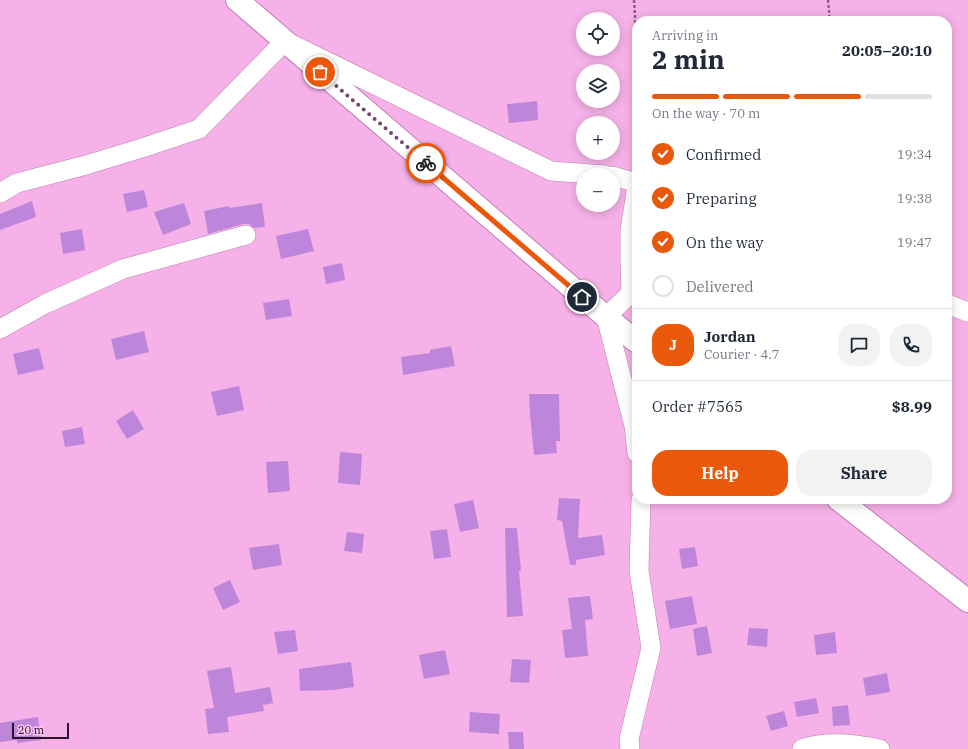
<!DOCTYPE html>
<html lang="en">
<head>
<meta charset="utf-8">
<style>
  :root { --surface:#fff; --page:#f2f2f3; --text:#1f2937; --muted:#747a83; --line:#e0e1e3; --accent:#ea580c }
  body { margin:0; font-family:"IBM Plex Serif",serif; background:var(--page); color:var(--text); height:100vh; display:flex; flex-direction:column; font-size:15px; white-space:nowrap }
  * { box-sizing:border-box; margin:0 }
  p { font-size:13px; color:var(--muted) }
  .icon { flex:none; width:22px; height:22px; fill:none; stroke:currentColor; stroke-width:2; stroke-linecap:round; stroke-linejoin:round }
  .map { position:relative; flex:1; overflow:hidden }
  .panel { position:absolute; left:632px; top:16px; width:320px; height:488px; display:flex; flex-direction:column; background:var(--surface); border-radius:16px; box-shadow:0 2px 10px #0003 }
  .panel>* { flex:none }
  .controls { position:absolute; left:576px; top:12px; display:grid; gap:8px }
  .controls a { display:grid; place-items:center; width:44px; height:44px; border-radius:50%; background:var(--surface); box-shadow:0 2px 10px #0003; font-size:20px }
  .scale { position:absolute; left:12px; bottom:10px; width:57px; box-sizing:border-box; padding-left:4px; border:2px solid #2b1227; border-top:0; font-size:11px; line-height:14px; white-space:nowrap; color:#2b1227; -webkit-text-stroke:3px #fcc3f0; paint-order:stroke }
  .pin { position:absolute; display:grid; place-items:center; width:34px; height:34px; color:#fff; margin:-17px; border:2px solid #fff; border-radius:50%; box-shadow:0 1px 4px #0007 }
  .courier { position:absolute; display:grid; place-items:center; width:40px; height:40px; margin:-20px; border:3px solid #ea580c; border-radius:50%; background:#fff; color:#222; box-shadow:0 1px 5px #0007 }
  .overview em { font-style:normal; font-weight:800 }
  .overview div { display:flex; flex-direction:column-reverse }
  .overview { display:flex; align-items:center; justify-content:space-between; height:68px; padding:0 20px }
  h1 { font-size:26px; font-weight:800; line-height:30px }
  .bar { display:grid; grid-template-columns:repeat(4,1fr); gap:6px 4px; align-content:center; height:48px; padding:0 20px }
  .bar i { height:5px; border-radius:3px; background:var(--line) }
  .bar .active { background:var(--accent) }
  .bar p { grid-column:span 4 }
  .line { display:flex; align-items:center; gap:10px; padding:0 20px; border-top:1px solid var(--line) }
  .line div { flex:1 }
  .round { display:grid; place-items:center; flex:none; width:42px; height:42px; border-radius:16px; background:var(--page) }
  ol { padding:0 20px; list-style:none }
  li { display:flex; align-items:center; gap:12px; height:44px }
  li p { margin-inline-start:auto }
  li .icon { padding:4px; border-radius:50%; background:var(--accent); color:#fff; stroke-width:4 }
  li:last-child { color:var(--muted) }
  li i { width:22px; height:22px; border:2px solid var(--line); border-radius:50% }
  .button { display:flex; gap:8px; margin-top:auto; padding:8px 20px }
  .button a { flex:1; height:46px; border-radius:16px; background:var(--accent); color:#fff; font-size:16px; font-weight:800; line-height:46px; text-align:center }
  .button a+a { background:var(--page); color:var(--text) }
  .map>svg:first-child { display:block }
</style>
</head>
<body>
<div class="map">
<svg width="968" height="749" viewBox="0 0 968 749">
  <rect width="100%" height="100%" fill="#f6b1e8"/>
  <path fill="#be86da" d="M537,101l1,19 -29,3 -2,-19z
    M144,190l4,17 -21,5 -4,-18z
    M32,201l4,16 -36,13v-16z
    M184,203l7,21 -28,11 -9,-23z
    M262,203l3,24 -11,1 -5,-4h-6l-35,10 -4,-23 25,-5v2z
    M82,229l3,21 -22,4 -3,-21z
    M308,229l6,22 -33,8 -5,-23z
    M342,263l3,17 -19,4 -3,-17z
    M289,299l3,17 -26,4 -3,-17z
    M144,331l5,21 -33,8 -5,-21z
    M451,346l4,20 -52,9 -2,-18 29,-4v-3z
    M39,348l5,21 -26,6 -5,-21z
    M239,386l5,24 -27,6 -6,-24z
    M529,394h30l1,47h-4l1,12 -23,2 -4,-40z
    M133,410l11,19 -17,10 -11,-18z
    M82,427l3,17 -20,3 -3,-16z
    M340,452l22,2 -2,31 -22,-2z
    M288,461l2,30 -22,2 -2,-31z
    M559,498l21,1 -2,39 24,-3 3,20 -29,5v5h-6l-8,-44 -5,-1z
    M473,500l6,28 -19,4 -6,-28z
    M505,528h12l4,43h-2l4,45 -16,1z
    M447,529l4,28 -17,2 -4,-28z
    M347,532l17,2 -2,19 -18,-2z
    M279,544l3,21 -29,5 -4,-22z
    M695,547l3,19 -16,3 -3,-20z
    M230,580l10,22 -17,8 -10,-22z
    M590,596l3,23 -8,1 3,36 -23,2 -3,-28 10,-1 -4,-31z
    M692,596l5,28 -27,5 -5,-28z
    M707,626l5,27 -15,3 -4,-27z
    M749,628l19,1 -1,18 -20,-2z
    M295,630l3,21 -20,3 -4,-22z
    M835,632l2,21 -21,2 -2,-20z
    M445,650l5,24 -26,5 -5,-24z
    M512,659l19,1 -2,23 -19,-1z
    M351,662l3,25 -21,3 -33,1 -1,-22z
    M231,667l4,26 35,-6 3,16 -10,2 1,6 -37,6 2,15 -21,2 -3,-25 9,-1 -7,-37z
    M887,673l3,19 -24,4 -3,-18z
    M816,698l3,15 -22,4 -3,-15z
    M848,705l2,20 -17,1 -1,-19z
    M784,711l4,15 -17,5 -5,-15z
    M470,712l30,2 -1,20 -30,-2z
    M38,717l3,23 -24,3v-3l-17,2v-19z
    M508,732h15l1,17h-15z"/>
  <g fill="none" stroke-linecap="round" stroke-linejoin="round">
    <defs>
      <path id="minor" d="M613,176l24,7
        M637,186l-7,44v34l1,29 -25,24 28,109 3,27
        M0,193l17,-10 69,-18 59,-18 54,-18 86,-88 266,130 54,4
        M947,304l21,8
        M0,329l45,-25 78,-35 123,-34
        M630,749l-1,-10 22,-91 -12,-77 2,-72
        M802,749c24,-9 53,-5 78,0"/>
      <path id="primary" d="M237,0l369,317 31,25
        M838,499l130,102"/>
    </defs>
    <use href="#minor" stroke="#bf7db2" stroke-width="20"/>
    <use href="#primary" stroke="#bf7db2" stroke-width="24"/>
    <path stroke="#8c5e83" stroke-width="2.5" stroke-dasharray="3 2" stroke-linecap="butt" d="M634,0l1,15 2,149
      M828,0l2,21"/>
    <use href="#minor" stroke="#fff" stroke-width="19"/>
    <use href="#primary" stroke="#fff" stroke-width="22"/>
  </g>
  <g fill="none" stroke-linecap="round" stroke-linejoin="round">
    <path stroke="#724a6b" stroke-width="4" stroke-dasharray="0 7.2" d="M320,72l106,91"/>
    <path stroke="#ea580c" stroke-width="5" d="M426,163l156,134"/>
  </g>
</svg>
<div class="controls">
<a><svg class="icon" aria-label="locate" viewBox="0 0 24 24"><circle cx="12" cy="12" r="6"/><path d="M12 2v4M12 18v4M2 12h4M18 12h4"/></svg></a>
<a><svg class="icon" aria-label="layers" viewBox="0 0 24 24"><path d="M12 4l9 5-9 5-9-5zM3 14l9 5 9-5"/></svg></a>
<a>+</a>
<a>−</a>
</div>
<div class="scale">20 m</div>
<div class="pin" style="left:320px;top:72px;background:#ea580c"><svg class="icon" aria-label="bag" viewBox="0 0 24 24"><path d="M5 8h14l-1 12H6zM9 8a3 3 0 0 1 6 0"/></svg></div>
<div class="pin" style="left:582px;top:297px;background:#1f2937"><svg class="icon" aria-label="home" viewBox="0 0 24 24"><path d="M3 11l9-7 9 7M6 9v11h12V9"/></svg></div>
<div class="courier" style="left:426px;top:163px"><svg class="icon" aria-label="bike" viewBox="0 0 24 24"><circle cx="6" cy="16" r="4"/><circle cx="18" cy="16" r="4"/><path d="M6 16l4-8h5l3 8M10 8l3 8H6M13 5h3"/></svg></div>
<section class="panel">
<div class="overview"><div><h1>2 min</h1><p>Arriving in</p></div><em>20:05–20:10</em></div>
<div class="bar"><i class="active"></i><i class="active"></i><i class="active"></i><i></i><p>On the way · 70 m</p></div>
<ol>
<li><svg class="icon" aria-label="check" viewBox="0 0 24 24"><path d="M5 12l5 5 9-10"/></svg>Confirmed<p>19:34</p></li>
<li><svg class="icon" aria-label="check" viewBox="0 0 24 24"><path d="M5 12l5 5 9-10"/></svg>Preparing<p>19:38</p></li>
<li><svg class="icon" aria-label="check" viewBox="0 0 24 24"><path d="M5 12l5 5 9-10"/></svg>On the way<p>19:47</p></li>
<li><i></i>Delivered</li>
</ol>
<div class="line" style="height:72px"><b class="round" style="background:var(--accent);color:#fff">J</b><div><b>Jordan</b><p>Courier · 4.7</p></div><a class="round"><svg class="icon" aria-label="chat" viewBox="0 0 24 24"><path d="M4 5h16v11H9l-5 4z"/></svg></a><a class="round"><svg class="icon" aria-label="phone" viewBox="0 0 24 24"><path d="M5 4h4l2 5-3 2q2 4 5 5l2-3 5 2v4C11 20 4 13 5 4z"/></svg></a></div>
<div class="line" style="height:52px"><div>Order #7565</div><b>$8.99</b></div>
<div class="button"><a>Help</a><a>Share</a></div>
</section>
</div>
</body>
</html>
